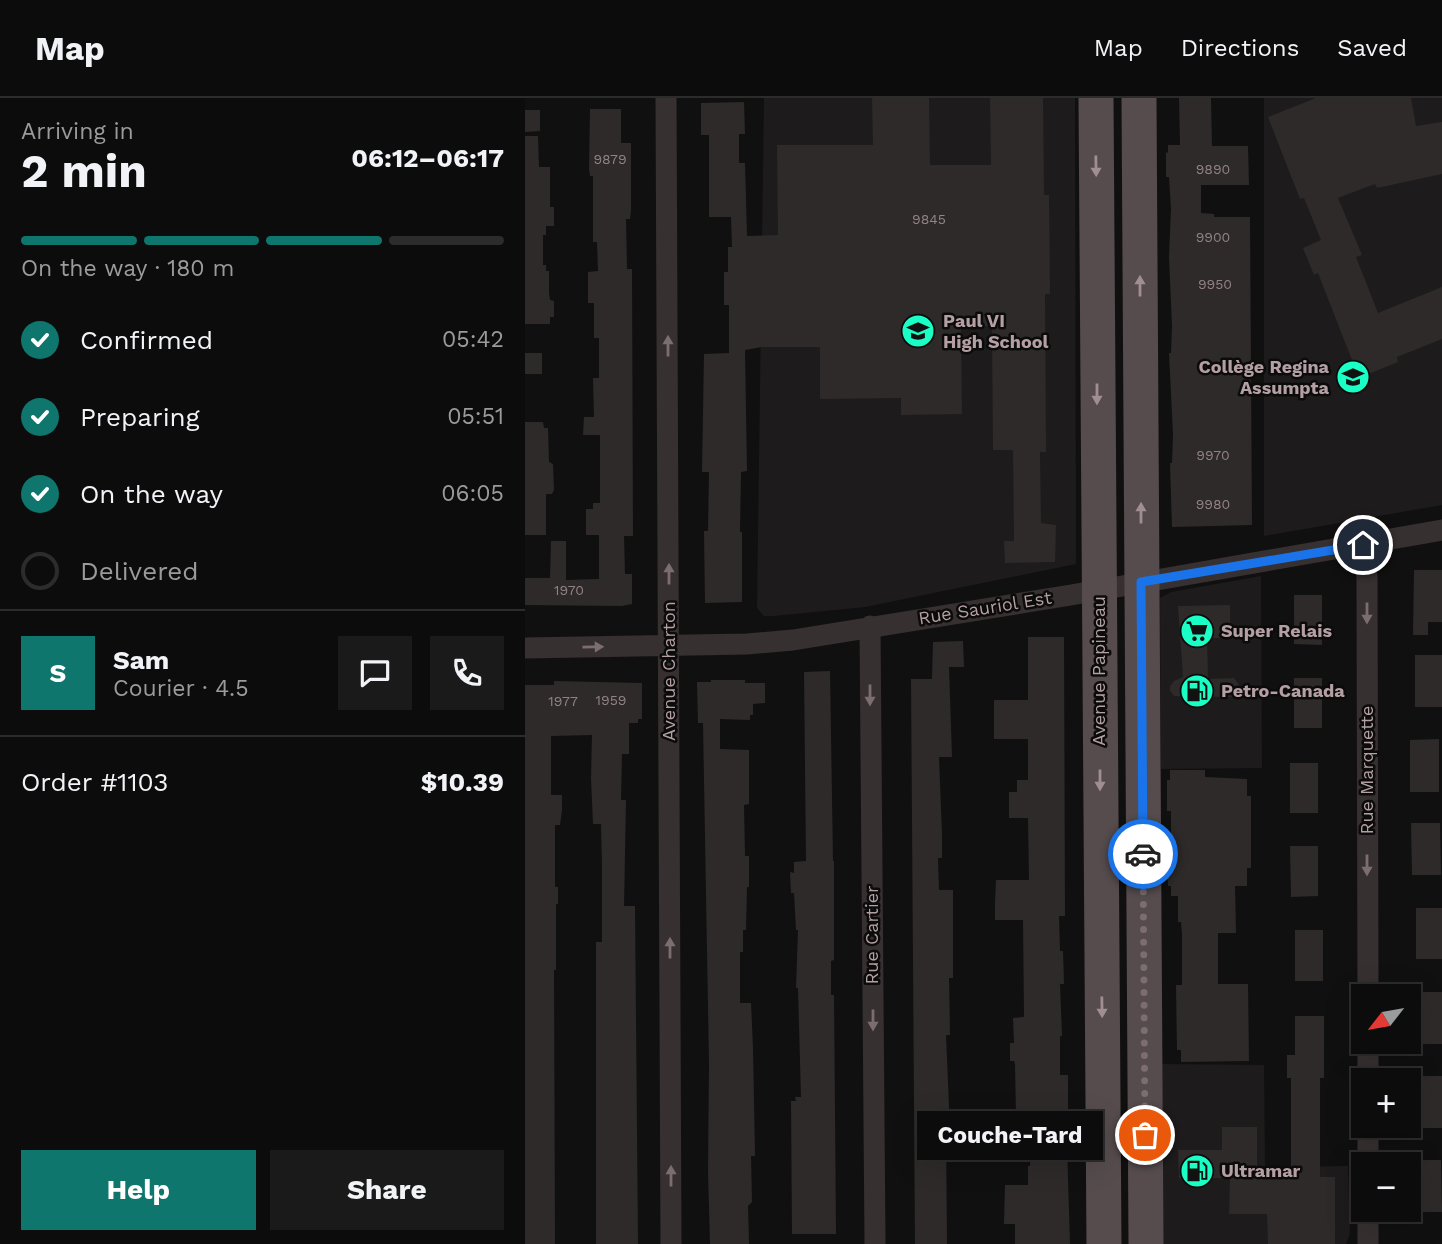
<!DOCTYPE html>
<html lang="en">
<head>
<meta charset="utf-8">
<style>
  :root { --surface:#0d0c0c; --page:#1b1a1a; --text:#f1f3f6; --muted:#9a9b9d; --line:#2d2c2d; --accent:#0f766e }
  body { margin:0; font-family:"Work Sans",sans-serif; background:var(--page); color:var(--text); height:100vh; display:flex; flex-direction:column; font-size:26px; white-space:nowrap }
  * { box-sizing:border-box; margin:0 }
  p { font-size:23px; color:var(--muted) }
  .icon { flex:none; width:38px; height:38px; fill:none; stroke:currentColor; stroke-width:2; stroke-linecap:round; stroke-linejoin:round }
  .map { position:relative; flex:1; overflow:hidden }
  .panel { display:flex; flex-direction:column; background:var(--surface); width:525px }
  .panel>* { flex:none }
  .needle { width:46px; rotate:239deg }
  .tools { position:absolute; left:826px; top:886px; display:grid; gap:14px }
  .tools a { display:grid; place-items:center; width:70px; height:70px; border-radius:0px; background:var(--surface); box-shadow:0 7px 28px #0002,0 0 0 2px var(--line); font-size:35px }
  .pin { position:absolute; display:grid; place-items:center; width:60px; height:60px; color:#fff; margin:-30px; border:4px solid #fff; border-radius:50%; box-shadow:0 2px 7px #0007 }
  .courier { position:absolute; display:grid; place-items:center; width:70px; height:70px; margin:-35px; border:5px solid #1a73e8; border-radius:50%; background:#fff; color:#222; box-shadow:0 2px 9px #0007 }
  .bubble { position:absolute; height:49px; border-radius:0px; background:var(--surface); box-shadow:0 7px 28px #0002,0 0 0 2px var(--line); font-size:23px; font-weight:700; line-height:49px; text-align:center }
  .head em { font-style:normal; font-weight:700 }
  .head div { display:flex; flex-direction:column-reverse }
  .head { display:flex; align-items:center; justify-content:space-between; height:119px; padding:0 21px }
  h1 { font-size:46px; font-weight:700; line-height:52px }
  .bar { display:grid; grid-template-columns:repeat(4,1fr); gap:10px 7px; align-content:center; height:84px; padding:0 21px }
  .bar i { height:9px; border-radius:5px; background:var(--line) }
  .bar .active { background:var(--accent) }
  .bar p { grid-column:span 4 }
  .line { display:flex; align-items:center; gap:18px; padding:0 21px; border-top:2px solid var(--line) }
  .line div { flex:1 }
  .round { display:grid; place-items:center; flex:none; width:74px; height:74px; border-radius:0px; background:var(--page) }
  ol { padding:0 21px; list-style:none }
  li { display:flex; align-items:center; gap:21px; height:77px }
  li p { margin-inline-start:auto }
  li .icon { padding:7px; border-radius:50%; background:var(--accent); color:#fff; stroke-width:4 }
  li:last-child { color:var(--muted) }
  li i { width:38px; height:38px; border:4px solid var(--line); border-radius:50% }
  .action { display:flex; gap:14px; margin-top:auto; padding:14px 21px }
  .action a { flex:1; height:80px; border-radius:0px; background:var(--accent); color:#fff; font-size:28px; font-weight:700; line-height:80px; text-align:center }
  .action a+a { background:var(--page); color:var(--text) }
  header { display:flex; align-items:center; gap:42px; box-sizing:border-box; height:98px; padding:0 35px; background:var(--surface); border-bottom:2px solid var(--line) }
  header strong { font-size:33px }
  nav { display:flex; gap:38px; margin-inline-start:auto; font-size:24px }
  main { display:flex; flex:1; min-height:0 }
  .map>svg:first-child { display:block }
</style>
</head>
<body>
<header>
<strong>Map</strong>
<nav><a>Map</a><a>Directions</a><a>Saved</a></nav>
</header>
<main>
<section class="panel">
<div class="head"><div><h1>2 min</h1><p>Arriving in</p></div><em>06:12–06:17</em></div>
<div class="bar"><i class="active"></i><i class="active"></i><i class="active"></i><i></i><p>On the way · 180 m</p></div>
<ol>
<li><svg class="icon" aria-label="check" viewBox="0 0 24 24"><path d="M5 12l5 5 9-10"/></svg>Confirmed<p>05:42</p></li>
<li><svg class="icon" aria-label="check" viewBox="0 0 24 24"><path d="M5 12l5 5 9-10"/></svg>Preparing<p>05:51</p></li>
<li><svg class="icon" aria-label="check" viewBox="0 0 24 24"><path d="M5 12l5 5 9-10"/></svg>On the way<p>06:05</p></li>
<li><i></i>Delivered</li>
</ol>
<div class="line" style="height:126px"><b class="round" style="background:var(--accent);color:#fff">S</b><div><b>Sam</b><p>Courier · 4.5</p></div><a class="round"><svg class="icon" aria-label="chat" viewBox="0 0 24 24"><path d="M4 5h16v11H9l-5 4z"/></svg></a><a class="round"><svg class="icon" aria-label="phone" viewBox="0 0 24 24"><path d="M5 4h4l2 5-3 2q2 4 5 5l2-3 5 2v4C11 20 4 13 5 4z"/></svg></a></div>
<div class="line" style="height:91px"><div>Order #1103</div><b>$10.39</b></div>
<div class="action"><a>Help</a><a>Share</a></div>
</section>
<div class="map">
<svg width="917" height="1146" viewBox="0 0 917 1146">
  <rect width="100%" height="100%" fill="#111010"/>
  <path fill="#1e1b1c" d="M239,0h311l1,466 -211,43 -91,9h-10l-7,-8z
    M739,0h178v407l-178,31z
    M736,478l1,192 -101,1 -1,-171 11,-6z
    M637,966l102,1 1,102 83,-1 2,68 -4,10h-183z"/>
  <path fill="#2e2a2a" d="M347,0h57l1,67h61l-1,-67h53l1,97h5l1,99h-5l1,158h-6l1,71 15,2 -1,37 -50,1 -1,-22h10l-1,-91h-20l-1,-124h-31l1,88 -61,1v-17l-81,1v-52h-58l-17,3 2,121 -6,1 -1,60h2v70l-37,1 -1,-72h4l1,-59h-7l2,-118 25,-1v-48h-5v-33h4v-25h4l-1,-30h-22v-82h-8v-32l43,-1 1,32h-6v29h6l2,73 31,-1 -1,-90h96z
    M654,0h32l1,48h36l1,39h-48v28l13,1v3h36l2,308 -80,2 -2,-64h2l1,-29 -4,-81h2l1,-27 -3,-69 2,-48 -2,-32h-3v-25l2,1v-8h12z
    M791,0h95l5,28 26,-4v52l-65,14 -2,-4 -37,14 24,57 -6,2 22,56 64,-26v52l-45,18 1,5 -39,16 -41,-105 -4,2 -11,-27 18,-8 -17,-42 -4,1 -32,-82z
    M65,11h31v34h10v67l-1,9h-4l1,50h5l1,267h-9l1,38h7v30l-10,2 -97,-1v-27h25l1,-37h15v39l33,-1v-44h-13v-26h7v-6h7v-68h-17l1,-18h10l-1,-39h6v-40h-5v-35h-6v-31l10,-1 -1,-29h-4v-66h-3l-1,-7z
    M0,12h15v21l-15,1z
    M0,38h13l1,31h11v40h4v19h-8v9h-3v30h3v6h3v22l1,7 4,1v16h-4v7h-25z
    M0,255h17v21h-17z
    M0,324h18l1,6h4l1,34 4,2 1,26 -2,4h-6v41h-21z
    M889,472h28v52h-14v13h-15z
    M769,497h28v50l-28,-1z
    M705,507v33h-23l1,41 26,-1 6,8 -1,8 -2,3 -63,-1 -4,-5v-5l4,-5 9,-4 -5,-71z
    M503,539h36l1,279h-6l1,35h3l1,33h-4l2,52h-2v39h8v39h-6v32h5l3,98h-55v-20h-11l1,-39h23v-19h2l1,-52h-15l-1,-50 -1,-3h-4v-18h4l-1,-25 11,-1 -1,-97h-28v-18l1,-22h33l-1,-62h-19v-26h8v-12h11v-41h-34v-39h34z
    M438,543l1,26h-15l3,90h-13l3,78v23h-4l1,32h14v88h-4l1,57h-4l4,95h-4l1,114h-32l-4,-565h21l1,-37z
    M890,557h27v52h-27z
    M305,573l3,190h1v99l-3,1v34h3l2,239h-44l-1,-133h5l-1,-4h6l-3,-109h-2l2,-58h-2l-2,-37h-3l-1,-21 4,1v-11l12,-1 -2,-189z
    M769,580h28v50h-28z
    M186,582h34v3h20v20l-12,1v11h-3v5l-30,-1v30l29,1v54l-5,1 1,51h4v31h-2l-1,43h-3v22h-3v51h11l2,45 2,108h-4l1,46 -4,4 1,38h-39l-2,-72 1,-109 -6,-340h-5l-1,-41h14z
    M29,583l88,2v36h-4v4h-9v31h-7l-1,46h5l-2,106h11l3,338h-42v-302h6v-77l-1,-41h-8l-2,-46 1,-43 -41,1v59h11v15l-2,15h-5v62h3v17h-2v66h-2l1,274h-30v-559h29z
    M914,641v53h-29v-52z
    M765,665h28v50h-28z
    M645,672h35v7l42,2v17h4v72h-4v18h-12l1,47h-18v51h30l1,77 -68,1v-12h-4l-1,-65h6v-51l-1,-12h-3v-26h-7v-10h-3l-1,-29 4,-1v-45h-4v-31h3z
    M886,725h29l1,52h-29z
    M765,748h28v50l-27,1z
    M891,810h26v51h-26z
    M770,832h28v51h-28z
    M892,894h25v52h-25z
    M770,918h29v62h-4v99h15v67h-67l-1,-30h-38l1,-36h-51l-1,-28h44v-23h35v50h34v-99h-4v-23h8z
    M888,978h29v52h-29z
    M888,1062h28l1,52h-29z"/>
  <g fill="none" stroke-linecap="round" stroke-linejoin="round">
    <path stroke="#373031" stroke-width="21" d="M141,0l5,1146
      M838,447l4,32 1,419
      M345,528l5,618
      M0,550l222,-4 46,-4 278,-45 371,-65
      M843,943v39
      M843,1027v39
      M843,1111v35"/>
    <path stroke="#564c4d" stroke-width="35" d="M571,0l8,1146
      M614,0l7,1146"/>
  </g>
  <defs><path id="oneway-solid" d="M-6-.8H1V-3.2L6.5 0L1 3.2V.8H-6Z" transform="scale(1.75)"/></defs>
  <g fill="#a18e93">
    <use href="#oneway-solid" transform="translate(571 68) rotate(89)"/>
    <use href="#oneway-solid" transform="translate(615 188) rotate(-90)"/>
    <use href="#oneway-solid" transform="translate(572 296) rotate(90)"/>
    <use href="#oneway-solid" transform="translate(616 415) rotate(-90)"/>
    <use href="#oneway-solid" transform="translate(575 682) rotate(90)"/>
    <use href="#oneway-solid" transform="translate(577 909) rotate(89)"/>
  </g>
  <g fill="#7c6d70">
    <use href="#oneway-solid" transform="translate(143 248) rotate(-90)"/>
    <use href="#oneway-solid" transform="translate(144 476) rotate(-90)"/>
    <use href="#oneway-solid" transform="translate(842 515) rotate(90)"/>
    <use href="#oneway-solid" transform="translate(68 549) rotate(-1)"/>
    <use href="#oneway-solid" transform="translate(345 597) rotate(90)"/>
    <use href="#oneway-solid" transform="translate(842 767) rotate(90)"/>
    <use href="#oneway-solid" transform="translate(145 850) rotate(-90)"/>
    <use href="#oneway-solid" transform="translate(348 922) rotate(90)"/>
    <use href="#oneway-solid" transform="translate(146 1078) rotate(-90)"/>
  </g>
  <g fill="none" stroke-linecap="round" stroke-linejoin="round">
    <path stroke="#7b6d70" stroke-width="7" stroke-dasharray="0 12.6" d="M618,756l2,281"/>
    <path stroke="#1a73e8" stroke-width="9" d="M618,756l-2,-272 222,-37"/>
  </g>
  <defs>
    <symbol id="school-disc" viewBox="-11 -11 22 22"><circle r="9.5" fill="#1affc5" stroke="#0c0b0b"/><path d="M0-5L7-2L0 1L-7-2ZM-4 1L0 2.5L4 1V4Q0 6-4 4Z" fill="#111"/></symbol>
    <symbol id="supermarket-disc" viewBox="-11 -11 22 22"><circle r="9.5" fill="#1affc5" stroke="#0c0b0b"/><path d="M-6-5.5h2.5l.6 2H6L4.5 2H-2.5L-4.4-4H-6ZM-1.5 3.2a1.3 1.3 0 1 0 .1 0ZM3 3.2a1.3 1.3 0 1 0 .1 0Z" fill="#111"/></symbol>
    <symbol id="fuel-disc" viewBox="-11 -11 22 22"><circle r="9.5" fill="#1affc5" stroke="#0c0b0b"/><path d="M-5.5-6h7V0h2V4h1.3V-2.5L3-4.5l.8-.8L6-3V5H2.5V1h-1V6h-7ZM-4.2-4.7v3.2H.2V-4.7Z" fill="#111"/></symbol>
  </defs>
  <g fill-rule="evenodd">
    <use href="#school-disc" x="374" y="214" width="38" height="38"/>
    <use href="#school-disc" x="809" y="260" width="38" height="38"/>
    <use href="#supermarket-disc" x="653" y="514" width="38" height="38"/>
    <use href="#fuel-disc" x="653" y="574" width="38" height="38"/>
    <use href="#fuel-disc" x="653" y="1054" width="38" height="38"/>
  </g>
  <g text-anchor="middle" stroke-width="5" stroke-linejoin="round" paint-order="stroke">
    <g font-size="14" fill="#928286">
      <text x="85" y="66">9879</text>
      <text x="688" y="76">9890</text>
      <text x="404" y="126">9845</text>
      <text x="688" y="144">9900</text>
      <text x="690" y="191">9950</text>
      <text x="688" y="362">9970</text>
      <text x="688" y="411">9980</text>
      <text x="44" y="497">1970</text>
      <text x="86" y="607">1959</text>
      <text x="38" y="608">1977</text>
    </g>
    <g font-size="18" font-weight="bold" fill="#b49fa4" stroke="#0c0b0b" text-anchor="start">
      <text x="418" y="229">Paul VI<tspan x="418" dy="21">High School</tspan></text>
      <text x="804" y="275" text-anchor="end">Collège Regina<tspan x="804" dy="21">Assumpta</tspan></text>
      <text x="696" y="539">Super Relais</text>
      <text x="696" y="599">Petro-Canada</text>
      <text x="696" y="1079">Ultramar</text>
    </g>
    <g font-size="18" fill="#b49fa4" stroke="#0c0b0b">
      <text transform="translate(460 510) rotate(-9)" y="6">Rue Sauriol Est</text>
      <text transform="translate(144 573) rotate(-90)" y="6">Avenue Charton</text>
      <text transform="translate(574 573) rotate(-90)" y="6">Avenue Papineau</text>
      <text transform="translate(842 672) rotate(-90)" y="6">Rue Marquette</text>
      <text transform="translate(347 837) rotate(-90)" y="6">Rue Cartier</text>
    </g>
  </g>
</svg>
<div class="tools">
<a><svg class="needle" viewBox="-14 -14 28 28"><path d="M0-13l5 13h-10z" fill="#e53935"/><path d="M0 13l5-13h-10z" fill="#9a9b9d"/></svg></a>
<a>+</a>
<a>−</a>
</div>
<div class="pin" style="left:620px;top:1037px;background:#ea580c"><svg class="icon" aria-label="bag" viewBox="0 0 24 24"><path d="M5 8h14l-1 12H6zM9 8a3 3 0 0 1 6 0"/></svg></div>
<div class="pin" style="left:838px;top:447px;background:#1f2937"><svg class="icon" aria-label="home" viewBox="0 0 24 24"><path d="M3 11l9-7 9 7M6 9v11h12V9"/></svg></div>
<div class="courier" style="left:618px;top:756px"><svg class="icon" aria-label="car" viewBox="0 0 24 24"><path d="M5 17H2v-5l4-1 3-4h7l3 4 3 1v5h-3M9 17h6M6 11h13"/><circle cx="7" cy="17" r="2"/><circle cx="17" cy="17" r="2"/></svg></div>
<div class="bubble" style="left:392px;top:1013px;width:186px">Couche-Tard</div>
</div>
</main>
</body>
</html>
